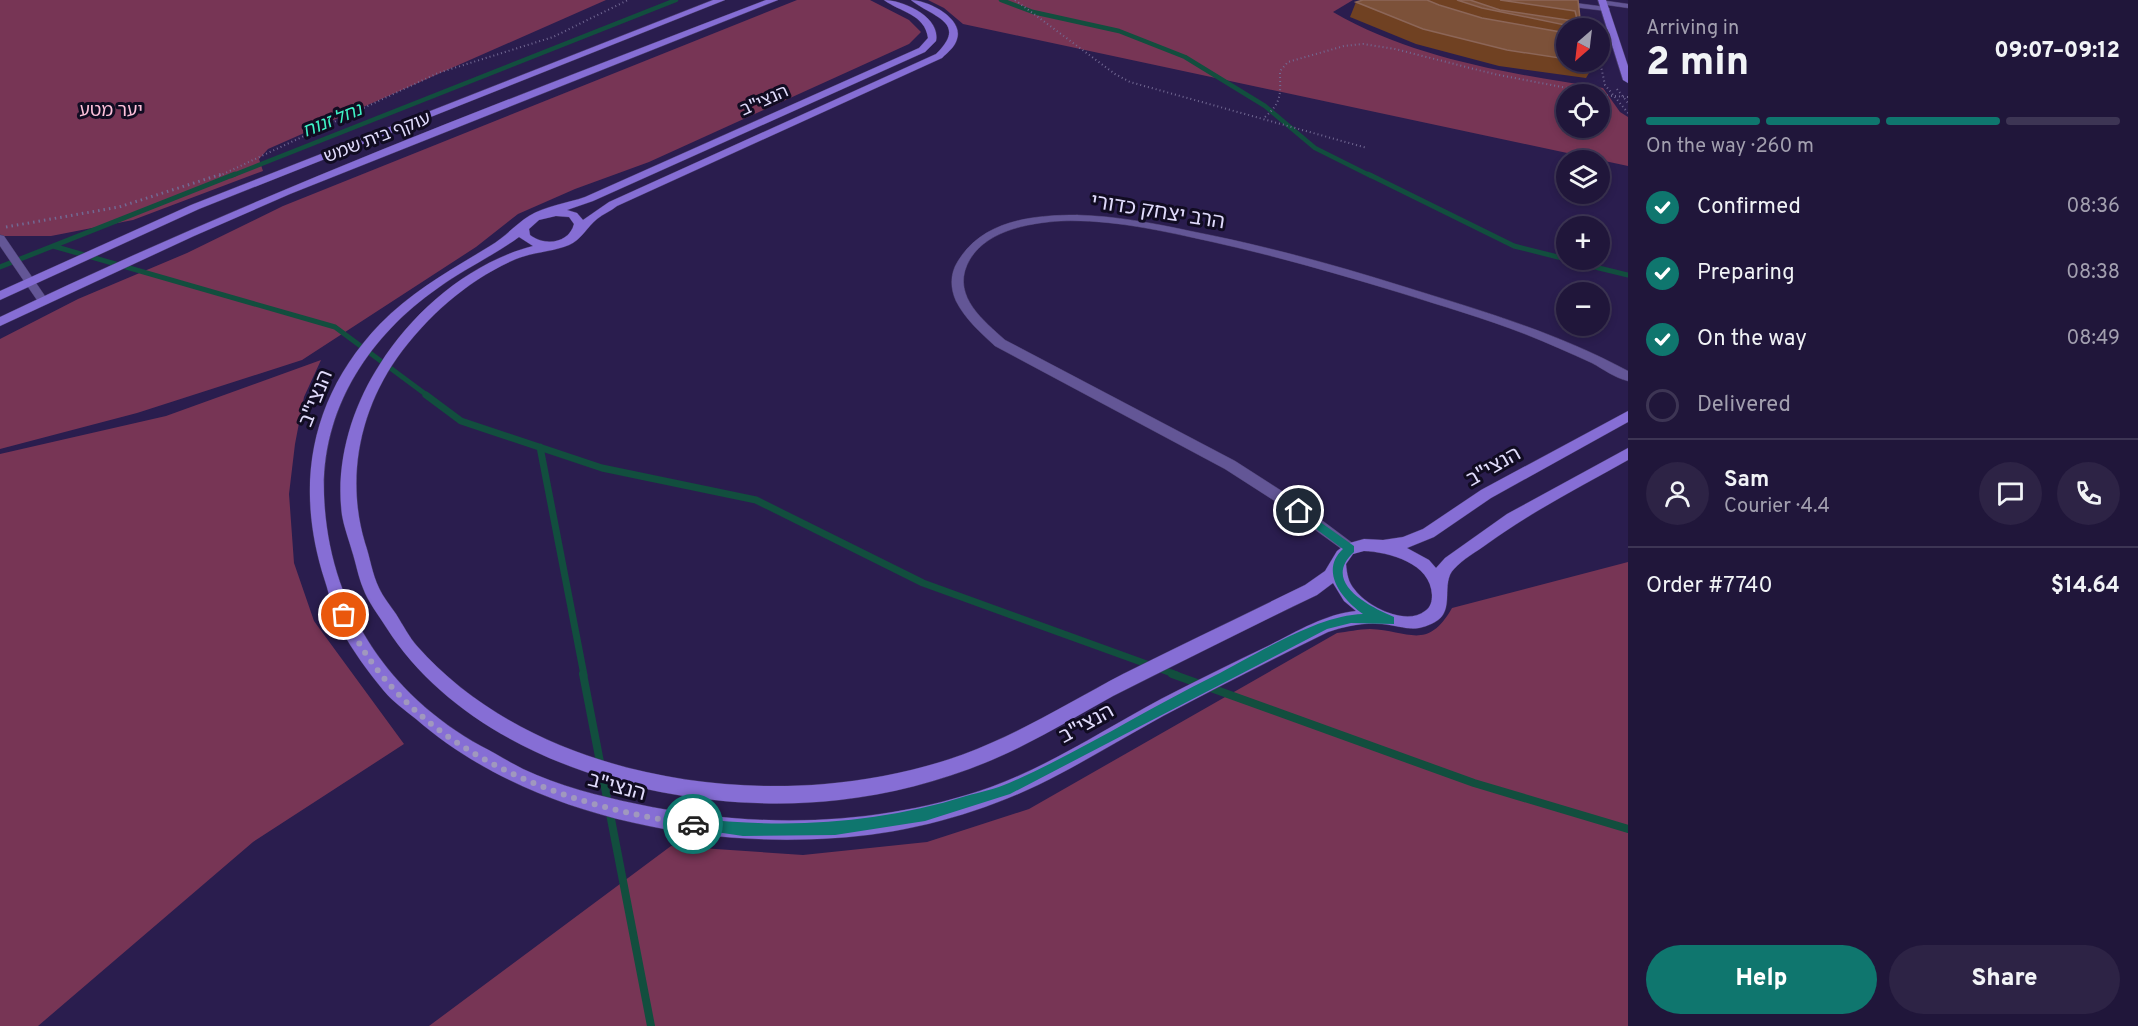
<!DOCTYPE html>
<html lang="en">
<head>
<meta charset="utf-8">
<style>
  :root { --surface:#20163a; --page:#2d2345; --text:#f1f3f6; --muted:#a29faf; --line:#3d3554; --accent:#0f766e }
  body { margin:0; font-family:Overpass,"Noto Sans Hebrew",sans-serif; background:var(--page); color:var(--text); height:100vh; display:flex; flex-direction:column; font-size:22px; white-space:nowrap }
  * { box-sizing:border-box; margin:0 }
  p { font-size:20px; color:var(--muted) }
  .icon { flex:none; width:33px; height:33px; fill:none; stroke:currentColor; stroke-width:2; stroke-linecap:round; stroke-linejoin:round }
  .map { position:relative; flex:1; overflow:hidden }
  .details { display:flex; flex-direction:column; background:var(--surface); width:510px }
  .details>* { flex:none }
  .needle { width:39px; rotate:208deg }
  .tools { position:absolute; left:1556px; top:18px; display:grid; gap:12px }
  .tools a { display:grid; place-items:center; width:54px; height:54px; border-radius:50%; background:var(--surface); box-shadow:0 3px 9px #0003,0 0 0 2px var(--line); font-size:30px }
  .pin { position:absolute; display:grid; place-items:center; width:51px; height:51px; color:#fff; margin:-26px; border:3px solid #fff; border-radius:50%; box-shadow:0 2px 6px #0007 }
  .courier { position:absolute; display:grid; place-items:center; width:60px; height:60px; margin:-30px; border:4px solid #0f766e; border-radius:50%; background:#fff; color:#222; box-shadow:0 2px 8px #0007 }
  .headline em { font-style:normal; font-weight:800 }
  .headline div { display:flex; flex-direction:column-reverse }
  .headline { display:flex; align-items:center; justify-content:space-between; height:102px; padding:0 18px }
  h1 { font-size:39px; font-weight:800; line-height:45px }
  .bar { display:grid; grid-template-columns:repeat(4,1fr); gap:9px 6px; align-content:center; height:72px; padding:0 18px }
  .bar i { height:8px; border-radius:4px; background:var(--line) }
  .bar .on { background:var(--accent) }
  .bar p { grid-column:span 4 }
  .line { display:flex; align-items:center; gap:15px; padding:0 18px; border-top:2px solid var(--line) }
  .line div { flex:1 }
  .round { display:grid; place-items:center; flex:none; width:63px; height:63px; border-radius:32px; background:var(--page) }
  ol { padding:0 18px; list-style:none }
  li { display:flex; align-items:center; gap:18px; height:66px }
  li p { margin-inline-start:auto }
  li .icon { padding:6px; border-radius:50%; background:var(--accent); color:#fff; stroke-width:4 }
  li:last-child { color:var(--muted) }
  li i { width:33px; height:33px; border:3px solid var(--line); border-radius:50% }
  .button { display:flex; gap:12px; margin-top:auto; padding:12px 18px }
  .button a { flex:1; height:69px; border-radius:36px; background:var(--accent); color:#fff; font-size:24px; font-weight:800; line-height:69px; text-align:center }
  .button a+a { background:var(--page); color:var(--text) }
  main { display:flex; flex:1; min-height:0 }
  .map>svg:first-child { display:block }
</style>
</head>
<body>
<main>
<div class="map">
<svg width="1628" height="1026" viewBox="0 0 1628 1026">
  <rect width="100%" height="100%" fill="#2a1d4e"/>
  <path fill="#773555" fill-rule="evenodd" d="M0,0h606l-338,149 -9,10 4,12 -11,4 -119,45 -82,16h-51z
    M797,0h73l39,20 12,12 -12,12 -260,118 -74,27 -57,25 -42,33 -174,113 -165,53 -137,36v-110l78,-40 109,-46 96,-47z
    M928,0h425l-20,12c81,47 179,62 270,76l17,24 8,5v49l-665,-142 -19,-16zM1566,94h33v34h-33z
    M321,360l-17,37 -9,47 -6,50 5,69 20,58 90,123 -151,98 -215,184h-38v-572l166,-38z
    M1628,562v464h-1199l242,-180 132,9 124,-13 102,-33 308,-176c10,-1 22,-4 33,-4 38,1 57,23 82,-21z"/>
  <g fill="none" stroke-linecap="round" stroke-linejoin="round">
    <path stroke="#124e3e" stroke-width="4.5" d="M1001,0l32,12 86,19 66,26 80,49 50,42 56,28
      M231,176l445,-176"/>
    <path stroke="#124e3e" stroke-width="5" d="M1368,174l146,72 52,13
      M53,246l282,81 93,69
      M1566,260l62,15
      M0,267l235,-93"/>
    <path stroke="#124e3e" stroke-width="7" d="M426,395l35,26 141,47 154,32 167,83 254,92
      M540,447l44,228"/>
    <path stroke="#124e3e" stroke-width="8" d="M583,674l68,352
      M1172,674l302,109 154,46"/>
    <defs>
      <path id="lane" d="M1600,0l28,4v4l-28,-4z
        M1560,1l46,6 4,2 -4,2 -49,-6 -1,-2z
        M0,235l4,1 43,63v4h-8l-39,-57z"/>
      <path id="street" d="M1599,33l20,5 -4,3 -16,-2z
        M1077,215c38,1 76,8 113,16 72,14 142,33 212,55 77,24 154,46 226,85v10c-13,-3 -25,-12 -36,-18 -22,-10 -44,-20 -67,-29 -41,-16 -83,-28 -124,-41 -62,-19 -125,-37 -188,-51 -50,-11 -101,-23 -152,-21 -33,2 -79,10 -94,44 -14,32 17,56 38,75l230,121 53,34 67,50 3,4 -3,4 -5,2 -72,-52 -53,-34 -230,-123c-14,-13 -30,-27 -39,-45 -6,-13 -6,-28 2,-40 25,-41 75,-46 119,-46z"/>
      <path id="secondary" d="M713,0h12l-526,209 -199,91v-9l191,-86z
        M766,0h12l-488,194 -96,42 -194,90v-9c250,-120 508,-218 766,-317z
        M884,0c19,0 57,17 52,41l-11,11 -332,149 -26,9 10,3 6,7 26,-18 327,-148c33,-32 -4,-37 -25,-54 16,0 53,18 46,39 -2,8 -9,13 -15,19l-325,148c-6,5 -14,8 -20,13 -10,8 -16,21 -28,26 -17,7 -36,7 -53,14 -47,20 -89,57 -119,99 -38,54 -51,122 -32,185 5,14 7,31 14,45 4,9 11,17 17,26 7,11 13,23 21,32 98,111 266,150 408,138 57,-5 115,-18 166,-41 46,-20 88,-46 132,-69 60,-30 121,-59 182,-89l20,-14 12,-20 9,-7 18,-5 19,1 20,-3 20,-8 58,-39 147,-79v11l-137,76 -57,39 -27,11 22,12 7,8 9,-10 62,-44 121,-66v12c-48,27 -97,52 -141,84 -11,8 -24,15 -33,25 -14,14 2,42 -19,53 -22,12 -31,4 -53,2 -18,-2 -36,2 -54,8 -55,27 -110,55 -165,84 -42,23 -82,48 -125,69 -63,30 -134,49 -203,53 -142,10 -310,-24 -419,-119 -11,-9 -23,-17 -32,-28 -15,-18 -32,-41 -43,-62 -8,-15 -11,-33 -16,-48 -31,-95 -15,-184 55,-257 32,-33 71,-54 110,-78 14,-8 26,-22 39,-30 16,-10 39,-13 56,-19l334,-149 9,-10c-3,-24 -28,-26 -44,-38zM556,216l13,1 5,7c-5,20 -30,22 -44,11l-1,-6 10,-9zM519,237l14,9c-62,16 -119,64 -153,118 -28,43 -45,98 -38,151 2,12 7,25 10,36 4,12 6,25 11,37 5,14 15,26 23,39 88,139 297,191 453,173 62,-7 125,-25 181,-53 32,-16 62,-34 93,-51 68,-34 135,-68 204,-101l16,-12 11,18 12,10c-31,3 -60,21 -88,35 -36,17 -72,35 -107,53 -56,30 -110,66 -170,88 -113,40 -237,42 -354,17 -38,-8 -78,-18 -114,-35 -14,-7 -28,-16 -42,-23 -94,-52 -153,-142 -157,-251 -3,-86 45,-159 114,-207 26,-19 55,-32 81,-51zM1364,551c25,1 67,12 68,44 0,6 -1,12 -7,16 -19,15 -57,-4 -70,-21 -7,-8 -8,-16 -9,-26l7,-10z
        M1598,0h8l22,66v17l-5,-3z"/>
    </defs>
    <use href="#lane" stroke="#473b6a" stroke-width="1"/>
    <use href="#street" stroke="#473b6a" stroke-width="1"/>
    <use href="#secondary" stroke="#473b6a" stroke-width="1"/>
    <path stroke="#726993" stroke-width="2" stroke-dasharray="1 3" stroke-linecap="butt" d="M1015,0l100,74 15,8 237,66
      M1587,18v8
      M1599,57l6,28 23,28
      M1617,89l11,14
      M1599,95l29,2
      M1265,117c18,-16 15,-24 15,-46l8,-9 56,-16 19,-2 32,5 99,25 104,20
      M219,176l219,-103 115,-36 75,-37"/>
    <path stroke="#726993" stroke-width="3" stroke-dasharray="1.5 4" stroke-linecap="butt" d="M6,227l113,-20 103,-33"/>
    <use href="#lane" fill="#635696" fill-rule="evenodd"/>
    <use href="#street" fill="#635696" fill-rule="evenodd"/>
    <use href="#secondary" fill="#866ed5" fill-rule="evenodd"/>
  </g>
  <path fill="#704122" d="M1363,0h215l3,28h-15v34h29v1l-9,15 -87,-12 -83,-22 -66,-27 6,-15z"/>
  <path fill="#7c5139" stroke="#8c6658" stroke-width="1.5" d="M1363,0h64l12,5 43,13 84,15v26l-59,-9 -84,-21 -67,-27z
    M1457,0h13l30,10 74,11 3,-2 -2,-8 -75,-11h78l3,28h-6v-1l-93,-19z"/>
  <path fill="#0f766e" d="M1299,507l55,39v6c-33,30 14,54 40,65v7l-43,-1 -24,6 -317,165 -85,27 -90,14 -92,1 -54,-8 -2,-4 6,-6c92,11 184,6 273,-22 14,-4 30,-7 43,-13 71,-31 136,-73 205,-107 42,-21 103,-61 149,-62 -21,-15 -44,-43 -20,-65l-47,-35v-6z"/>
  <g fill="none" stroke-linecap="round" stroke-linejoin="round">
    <path stroke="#a098be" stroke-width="6" stroke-dasharray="0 10.8" d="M344,615c61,132 213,192 349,209"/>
  </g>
  <g text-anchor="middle" stroke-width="6" stroke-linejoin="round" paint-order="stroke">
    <g font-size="18" fill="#dfdafa" stroke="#110c22">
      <text transform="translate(764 100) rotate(-24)" y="6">הנצי"ב</text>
      <text transform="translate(377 137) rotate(-21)" y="6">עוקף בית שמש</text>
    </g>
    <g font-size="18" fill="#fec1db" stroke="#110c22">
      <text x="111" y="116">יער מטע</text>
    </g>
    <g font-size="18" font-style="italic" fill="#3ff3c6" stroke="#110c22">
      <text transform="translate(332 120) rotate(-22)" y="6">נחל זנוח</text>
    </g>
    <g font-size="21" fill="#dfdafa" stroke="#110c22">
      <text transform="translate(1158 211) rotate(9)" y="7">הרב יצחק כדורי</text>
      <text transform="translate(315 398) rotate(-68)" y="7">הנצי"ב</text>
      <text transform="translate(1493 466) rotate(-30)" y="7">הנצי"ב</text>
      <text transform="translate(1086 723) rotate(-29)" y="7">הנצי"ב</text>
      <text transform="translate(617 786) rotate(15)" y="7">הנצי"ב</text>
    </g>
  </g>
</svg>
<div class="tools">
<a><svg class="needle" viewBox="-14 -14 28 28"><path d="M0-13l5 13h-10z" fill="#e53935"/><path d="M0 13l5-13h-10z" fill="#a29faf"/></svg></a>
<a><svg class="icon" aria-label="locate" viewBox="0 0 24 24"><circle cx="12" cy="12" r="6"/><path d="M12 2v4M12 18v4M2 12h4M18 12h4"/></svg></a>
<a><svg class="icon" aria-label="layers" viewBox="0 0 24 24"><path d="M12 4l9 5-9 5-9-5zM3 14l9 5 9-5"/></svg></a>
<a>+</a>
<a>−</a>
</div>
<div class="pin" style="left:344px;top:615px;background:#ea580c"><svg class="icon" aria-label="bag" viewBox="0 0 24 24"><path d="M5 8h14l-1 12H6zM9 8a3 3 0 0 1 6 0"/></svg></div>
<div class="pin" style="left:1299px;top:511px;background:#1f2937"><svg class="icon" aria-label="home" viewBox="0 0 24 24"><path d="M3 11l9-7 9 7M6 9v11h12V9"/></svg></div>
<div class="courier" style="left:693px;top:824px"><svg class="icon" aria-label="car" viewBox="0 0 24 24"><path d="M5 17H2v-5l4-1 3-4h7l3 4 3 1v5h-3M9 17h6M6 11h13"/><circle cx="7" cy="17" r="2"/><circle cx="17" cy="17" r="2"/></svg></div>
</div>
<section class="details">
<div class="headline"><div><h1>2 min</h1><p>Arriving in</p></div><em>09:07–09:12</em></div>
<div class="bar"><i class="on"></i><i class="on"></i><i class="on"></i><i></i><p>On the way · 260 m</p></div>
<ol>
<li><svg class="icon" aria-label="check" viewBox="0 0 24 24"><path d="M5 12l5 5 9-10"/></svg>Confirmed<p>08:36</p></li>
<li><svg class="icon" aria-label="check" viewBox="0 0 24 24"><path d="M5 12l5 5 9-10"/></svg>Preparing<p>08:38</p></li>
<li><svg class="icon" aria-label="check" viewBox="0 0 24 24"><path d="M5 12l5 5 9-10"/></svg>On the way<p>08:49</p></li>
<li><i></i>Delivered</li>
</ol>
<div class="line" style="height:108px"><a class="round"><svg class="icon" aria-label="person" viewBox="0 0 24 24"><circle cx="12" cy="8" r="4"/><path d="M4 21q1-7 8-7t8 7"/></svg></a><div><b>Sam</b><p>Courier · 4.4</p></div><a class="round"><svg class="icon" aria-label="chat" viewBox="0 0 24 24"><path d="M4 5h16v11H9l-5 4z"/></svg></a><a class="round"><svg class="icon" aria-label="phone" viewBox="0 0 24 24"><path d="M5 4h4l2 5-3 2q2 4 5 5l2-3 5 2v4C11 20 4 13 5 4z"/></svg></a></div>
<div class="line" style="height:78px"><div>Order #7740</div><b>$14.64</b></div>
<div class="button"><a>Help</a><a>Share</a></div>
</section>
</main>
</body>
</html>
